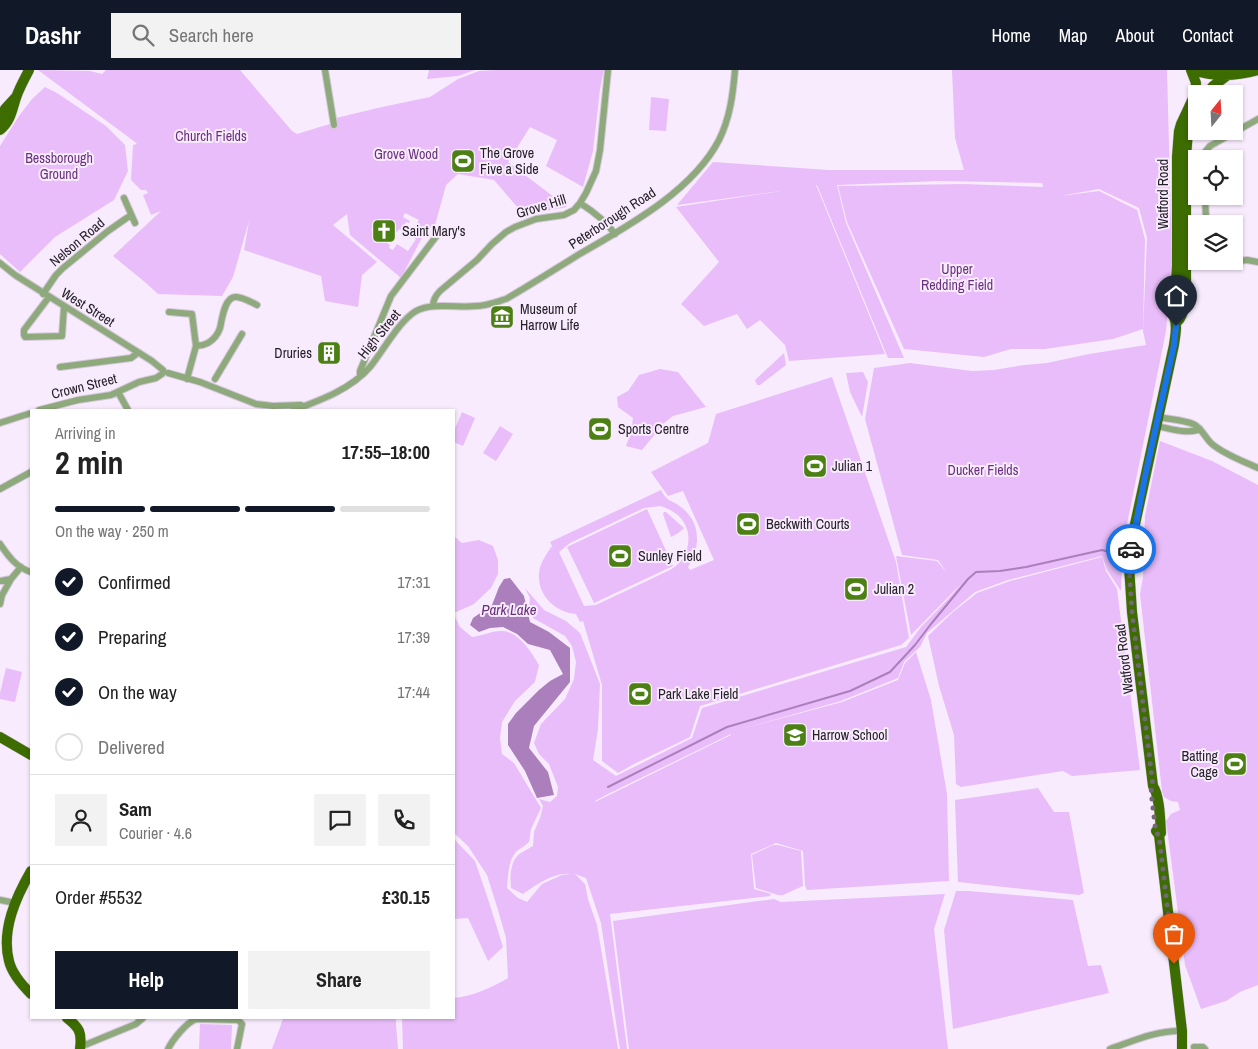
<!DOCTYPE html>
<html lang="en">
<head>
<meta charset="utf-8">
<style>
  :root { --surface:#fff; --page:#f2f2f2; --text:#222; --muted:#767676; --line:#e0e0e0; --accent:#111827 }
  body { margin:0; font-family:"Archivo Narrow",sans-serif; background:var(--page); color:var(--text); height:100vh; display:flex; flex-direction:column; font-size:19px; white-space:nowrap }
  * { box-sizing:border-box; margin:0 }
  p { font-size:16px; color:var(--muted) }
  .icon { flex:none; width:28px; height:28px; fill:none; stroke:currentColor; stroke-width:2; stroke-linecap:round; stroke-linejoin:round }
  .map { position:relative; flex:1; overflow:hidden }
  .side { position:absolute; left:30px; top:339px; width:425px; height:610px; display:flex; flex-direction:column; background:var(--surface); border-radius:0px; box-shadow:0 1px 4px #0004 }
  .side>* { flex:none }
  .needle { width:32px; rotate:18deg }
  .buttons { position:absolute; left:1188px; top:15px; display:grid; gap:10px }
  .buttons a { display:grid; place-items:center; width:55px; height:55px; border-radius:0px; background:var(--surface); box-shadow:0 1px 4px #0004; font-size:25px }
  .pin { position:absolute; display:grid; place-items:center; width:42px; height:42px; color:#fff; margin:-51px -21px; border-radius:50% 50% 50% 0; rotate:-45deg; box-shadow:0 0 5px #0007 }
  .pin .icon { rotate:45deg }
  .courier { position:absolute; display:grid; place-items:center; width:50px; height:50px; margin:-25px; border:4px solid #1a73e8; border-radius:50%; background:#fff; color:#222; box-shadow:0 1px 6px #0007 }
  .head em { font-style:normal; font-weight:800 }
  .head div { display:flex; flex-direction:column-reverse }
  .head { display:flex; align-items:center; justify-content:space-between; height:85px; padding:0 25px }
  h1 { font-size:32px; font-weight:800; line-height:38px }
  .bar { display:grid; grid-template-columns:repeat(4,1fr); gap:8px 5px; align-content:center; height:60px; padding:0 25px }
  .bar i { height:6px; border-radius:4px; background:var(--line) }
  .bar .selected { background:var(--accent) }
  .bar p { grid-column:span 4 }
  .line { display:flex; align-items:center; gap:12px; padding:0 25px; border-top:1px solid var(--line) }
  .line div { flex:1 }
  .round { display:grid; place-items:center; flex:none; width:52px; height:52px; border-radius:0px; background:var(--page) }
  ol { padding:0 25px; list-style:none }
  li { display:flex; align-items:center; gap:15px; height:55px }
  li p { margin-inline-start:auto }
  li .icon { padding:5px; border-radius:50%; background:var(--accent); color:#fff; stroke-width:4 }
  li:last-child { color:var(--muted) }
  li i { width:28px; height:28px; border:2px solid var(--line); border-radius:50% }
  .action { display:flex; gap:10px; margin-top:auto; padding:10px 25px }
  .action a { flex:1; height:58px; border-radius:0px; background:var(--accent); color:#fff; font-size:20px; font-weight:800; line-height:58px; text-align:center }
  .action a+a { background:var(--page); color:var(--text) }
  header { display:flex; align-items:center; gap:30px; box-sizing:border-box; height:70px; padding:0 25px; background:var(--accent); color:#fff }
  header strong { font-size:24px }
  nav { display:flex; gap:28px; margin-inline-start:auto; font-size:18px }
  .search { width:350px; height:45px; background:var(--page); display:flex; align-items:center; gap:12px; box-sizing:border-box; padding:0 18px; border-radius:0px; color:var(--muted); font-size:19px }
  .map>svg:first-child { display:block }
</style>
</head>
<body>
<header>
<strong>Dashr</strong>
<div class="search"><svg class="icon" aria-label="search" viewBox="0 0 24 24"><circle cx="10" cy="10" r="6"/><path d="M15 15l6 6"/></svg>Search here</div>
<nav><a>Home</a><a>Map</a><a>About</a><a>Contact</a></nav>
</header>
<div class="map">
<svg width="1258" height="979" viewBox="0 0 1258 979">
  <rect width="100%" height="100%" fill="#f8ebfd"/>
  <path fill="#e9bdfa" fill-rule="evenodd" d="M38,0l52,1 12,3 4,-4h134l52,61 5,3 39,-12v-4l46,-11 48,-10 28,-18 21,-8 19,-1h106l-4,19 -7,62 -10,36 -37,-21 11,-26 -27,-13 -22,35 59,45 -43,8 -30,-35 -36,-6 -12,11 -12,44 -6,-3 -27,52 -51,-43 -3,-21 -14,11 44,37 -15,13 -4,32 -33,-6 -4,-25 -77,-26 5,-29 -16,56 -11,19 -64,-2 -12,-11 -33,-27 48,-45 -10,4 -8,-20 5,-2 -2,-3h-5l-10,-10 2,-35 4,-1 -2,-2zM405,143l14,7 -4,7 -2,-1 -1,2 3,1 -1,3 -3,-2 -2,4 7,5 -8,12 -11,-7 -4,6 -4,-2 1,-3 -6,-4 -2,2 -3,-2 1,-2 -5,-3 1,-3 -5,-3 4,-5 5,2 2,-4 5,3 1,-2 3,1 -1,3 7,4 2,-3 5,3 2,-4 -2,-2 2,-4 3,1 1,-2 -7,-4z
    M429,0h46l-17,6 -31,3z
    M952,0h215l5,191 -6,70 -42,208 -2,19 -1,33 -14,-21 -5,-14 -94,24 -33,12 -48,41 -7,14 -16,15 -6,16 -57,23 -103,29 104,-28 56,-22 7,-17 11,-11 15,48 16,94 2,87 -142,9 -2,-4 -2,-35 -27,-8 -25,11 3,35 17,5 -1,2 -160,18 17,135h-7l-19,-126 -15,-45 -11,-4 10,10 3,15 9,26 21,124h-215l-1,-31h52v-20c19,-2 37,-10 54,-20l-2,-40 -8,-28 -11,-35 -19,-29 -14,-13v-218l6,12 12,10c10,-1 21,-7 31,-6 16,1 29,22 36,34l-4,17 -20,19 -13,21 -2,16 2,16 12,9 27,45 -10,21 -2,13c-4,4 -10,7 -13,10 -8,9 -8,25 -9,36l11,10 9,4 15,-18 20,-9 8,-1c-16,-2 -34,11 -47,20l-12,-6c-1,-10 -1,-25 7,-33 4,-3 10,-6 15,-9l1,-14 6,-14 3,-12 -4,-7 11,3 7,-6 1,-9 -9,-23 -10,-10 -5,-11 7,-19 24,-25 9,-20 2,-17 -4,-16 -7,-10 -32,-18 -4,-9 1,-11 -5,-10 19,22 22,11 14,12 20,51 -2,45 -5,31 23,16 76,-38 10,-30 204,-61 15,-20 28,-29 12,-14 -50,51 -15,-79 41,5 10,12 -9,-13 -36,-5 -37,-136 9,-51 36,-5 62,8 22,-1 30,-5 23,-2 42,-9 57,-9 -3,-14 4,-93 -8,-30 -40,-19 -39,7 39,-5 38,19 8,29 -2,90 -30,10 -68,10h-34l-27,8 -80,-8 -57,-127 -9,-36 125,-2 80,3 -1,-4 -101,-2 -104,4 9,38 58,135h-16l-71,-173h-1l69,169 -96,7 -4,-16 -25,-25 -13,9 -10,-15 -33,12 -23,-22 38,-42 -43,-55 105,-16 -104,14 36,-43 116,8h135l-9,-32zM731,664v1l-136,67v-1l13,-7z
    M45,17l12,6 49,33 19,19 3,26 -14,29 -59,37 -35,35 -20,-18v-108l19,-30 13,-17z
    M651,27l18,2 -3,32 -17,-1z
    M784,283l2,12 -26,20h-3l-2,-5z
    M660,299l18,3 28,35 -33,9 -9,7 -22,27 -16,-4 5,-14 2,-14 -15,-11 -1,-10 11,-6 11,-16z
    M863,302l5,10 -6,35 -12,-25 -4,-19z
    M832,307l64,185 13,76 -8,7 -201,61 -10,31 -56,27 -16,9 -16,-12v-76l-19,-64 -3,1 -4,-8c-23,-2 -42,-22 -36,-47 3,-8 7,-14 12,-21l-2,-4 111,-52c7,13 10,9 20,17 20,15 20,40 7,60l2,3 24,-10 -31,-69 -15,5 -17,-24 57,-29 8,-29zM661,436c5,2 10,4 14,7 21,15 16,46 -5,57l-74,35 -12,1 -25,-54 11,-9 74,-35z
    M462,342l13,6 -12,28 -9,-4v-11z
    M500,356l13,8 -17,27 -13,-8z
    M1160,371l52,20 46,24v500l-18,7 -14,9 -25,8 -16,-44 -19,-144 5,-7 9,-4 -2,-8 -7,-1 -7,-4 -2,-6 -22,-197 3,-17 2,-61z
    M647,439l26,57 -79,37 -27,-56z
    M664,442h2l18,16c-4,4 -8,7 -13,9l-8,-23z
    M454,466l8,7 17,-3 14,6 5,14v14l-7,14 -17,16 -20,9z
    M1102,487l4,14 11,18 23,181 -68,6 -9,-5 -102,16 -5,-3 -2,-49 -15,-49 -11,-50 25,-24 24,-19 33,-12z
    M6,598l16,4 -7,30 -15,-3v-6z
    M1038,718l16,24h15l15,81 -5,2 -121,-13 -3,-82z
    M454,769l21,22 13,38 15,48 -15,14 -20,-43 -14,1z
    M773,775h5l23,6 2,35 -20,9h-5l-22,-7 -4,-33z
    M956,821h12l105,9 15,66 13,-1 8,28 -156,36 -9,-99z
    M945,824l-11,35 14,120h-319l-16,-128 161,-22 7,3z
    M282,948h114v6l2,25h-126l11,-30z
    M200,954l32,1 -1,24h-32z"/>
  <path fill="#aa7fbb" d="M510,508l14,18 6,26 19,10 21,16v34l-36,44 -5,22 19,24 6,23 -17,3 -12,-27 -17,-26v-21l8,-11 23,-23 11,-9 13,-7 -13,-24 -22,-6 -11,-10 -14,-7 -13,1 -11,4 -9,-7 3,-7 19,-13 7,-18 5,-8z"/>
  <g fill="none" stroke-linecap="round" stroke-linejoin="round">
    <path stroke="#aa7fbb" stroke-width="2" d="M608,717l119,-60 123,-36 40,-19 25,-27 16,-21 37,-45 8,-7 24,-1 26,-4 76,-17 11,3"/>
    <defs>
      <path id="street" d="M325,0l9,55
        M1205,89v-7l5,-6 48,-27
        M1205,126l1,23
        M124,128l11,25
        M580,133c14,9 26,18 35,31
        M0,193l15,12 137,86 11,9
        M1185,194l39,-1 23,-3 11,2
        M43,224l13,-19 7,-7 45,-37 23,-16
        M49,227l-25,33v5l1,2 37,-1 2,-29
        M433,236c0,-6 2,-10 7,-15l37,-31 15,-16 14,-12 9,-5 21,-8 28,-4 10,-5 6,-7 6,-10 10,-22 4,-21 8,-80
        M169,242l23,2 4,32
        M60,297l71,-9 4,-3 2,-3
        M168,303l32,9 56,22 17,2 28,-1 2,1
        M360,306v-5l31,-75 47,-62
        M187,309l9,-33c4,0 8,-1 12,-3 5,-3 10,-9 12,-15 2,-8 4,-30 15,-31 6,-1 16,5 22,8
        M215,309l27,-45
        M118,322l10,18
        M39,340l39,-10 33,-5 28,-13 17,-4 6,-4
        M294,340c27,-10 57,-21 76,-43 13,-16 29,-46 46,-56 16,-9 42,-3 60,-5 11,0 20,-4 30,-7 24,-14 48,-29 72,-44 48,-28 114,-63 141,-115 11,-22 14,-46 16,-70
        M1158,347c10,2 26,3 35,7 9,4 12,14 19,20 13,11 31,17 46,24
        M0,353l31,-10
        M1156,356c13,2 32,9 44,3
        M0,419l31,-17
        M0,474c8,12 17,24 31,28
        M0,511l11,-2 10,-12
        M0,534l2,-9 9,-16
        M0,830l15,3
        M80,977l56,-23 7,-6
        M1194,977h9l2,2
        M168,979c5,-10 18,-26 28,-30l42,1 4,4 -5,25
        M1110,979c23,-8 47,-19 72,-18"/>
      <path id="primary" d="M1193,0c21,7 44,6 65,0
        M1206,24l7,-8 15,-11
        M0,48l5,-9 11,-12
        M0,60c12,-10 12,-22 17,-35 3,-8 8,-17 12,-25
        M1177,252c9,-7 9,-30 9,-42v-123l2,-26 8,-21
        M0,667l31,18
        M1156,761l3,4 23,196v18
        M1159,765l2,-2c-1,-14 -1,-36 -8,-47l-21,-174 -3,-46 3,-28 42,-193c1,-9 4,-19 0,-28l3,-52v-108l2,-26 2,-7 14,-30 1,-11 -5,-13
        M31,801c-15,26 -30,59 -22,90 3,13 13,24 22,33
        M67,948c13,10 15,15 13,31"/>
    </defs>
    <use href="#street" stroke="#d2c7d7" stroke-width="8"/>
    <use href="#primary" stroke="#d2c7d7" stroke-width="11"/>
    <use href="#street" stroke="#8ea97b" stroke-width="6"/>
    <use href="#primary" stroke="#3d6c00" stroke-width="10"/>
  </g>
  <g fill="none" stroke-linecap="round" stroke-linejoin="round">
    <path stroke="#706873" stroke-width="5" stroke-dasharray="0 9" d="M1131,479l-2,17 3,46 21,174 -2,5 5,42 3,2 15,129"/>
    <path stroke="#1a73e8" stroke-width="6" d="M1131,479l15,-77 28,-127 2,-19"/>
  </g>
  <defs>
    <symbol id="stadium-square" viewBox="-11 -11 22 22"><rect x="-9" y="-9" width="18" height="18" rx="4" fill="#4d8014" stroke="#f8ebfd"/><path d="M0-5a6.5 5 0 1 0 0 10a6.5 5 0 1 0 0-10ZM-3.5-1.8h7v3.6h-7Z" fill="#fff"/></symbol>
    <symbol id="church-square" viewBox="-11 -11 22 22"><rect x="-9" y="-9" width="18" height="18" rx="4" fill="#4d8014" stroke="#f8ebfd"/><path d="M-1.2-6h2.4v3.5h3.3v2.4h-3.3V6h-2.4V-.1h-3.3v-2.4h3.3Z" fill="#fff"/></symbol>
    <symbol id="museum-square" viewBox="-11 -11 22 22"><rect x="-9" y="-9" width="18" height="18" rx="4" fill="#4d8014" stroke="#f8ebfd"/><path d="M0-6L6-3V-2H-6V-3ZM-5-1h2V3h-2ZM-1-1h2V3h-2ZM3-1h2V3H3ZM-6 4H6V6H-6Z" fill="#fff"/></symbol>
    <symbol id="building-square" viewBox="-11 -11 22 22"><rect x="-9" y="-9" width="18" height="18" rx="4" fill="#4d8014" stroke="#f8ebfd"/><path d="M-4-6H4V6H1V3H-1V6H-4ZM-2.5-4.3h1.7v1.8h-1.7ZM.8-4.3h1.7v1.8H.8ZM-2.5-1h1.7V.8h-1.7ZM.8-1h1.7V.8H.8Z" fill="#fff"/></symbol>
    <symbol id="school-square" viewBox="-11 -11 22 22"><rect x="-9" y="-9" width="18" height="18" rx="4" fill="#4d8014" stroke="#f8ebfd"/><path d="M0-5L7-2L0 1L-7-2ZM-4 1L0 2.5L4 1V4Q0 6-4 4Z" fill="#fff"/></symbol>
  </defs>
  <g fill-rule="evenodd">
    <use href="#stadium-square" x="449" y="77" width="28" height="28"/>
    <use href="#church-square" x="370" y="147" width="28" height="28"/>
    <use href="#museum-square" x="488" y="233" width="28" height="28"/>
    <use href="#building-square" x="315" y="269" width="28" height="28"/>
    <use href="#stadium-square" x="586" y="345" width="28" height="28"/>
    <use href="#stadium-square" x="801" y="382" width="28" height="28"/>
    <use href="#stadium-square" x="734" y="440" width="28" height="28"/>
    <use href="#stadium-square" x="606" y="472" width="28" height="28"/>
    <use href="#stadium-square" x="842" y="505" width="28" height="28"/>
    <use href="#stadium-square" x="626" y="610" width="28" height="28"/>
    <use href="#school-square" x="781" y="651" width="28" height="28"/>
    <use href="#stadium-square" x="1221" y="680" width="28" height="28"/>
  </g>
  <g text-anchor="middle" stroke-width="4" stroke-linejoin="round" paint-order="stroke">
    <g font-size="14" fill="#69327c" stroke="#f8ebfd">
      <text x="211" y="71">Church Fields</text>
      <text x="406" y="89">Grove Wood</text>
      <text x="59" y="93">Bessborough<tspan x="59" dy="16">Ground</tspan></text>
      <text x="957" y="204">Upper<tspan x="957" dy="16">Redding Field</tspan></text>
      <text x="983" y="405">Ducker Fields</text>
    </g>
    <g font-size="14" fill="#262128" stroke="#f8ebfd" text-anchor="start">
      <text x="480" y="88">The Grove<tspan x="480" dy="16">Five a Side</tspan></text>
      <text x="402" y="166">Saint Mary's</text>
      <text x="520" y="244">Museum of<tspan x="520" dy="16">Harrow Life</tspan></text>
      <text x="312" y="288" text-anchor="end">Druries</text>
      <text x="618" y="364">Sports Centre</text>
      <text x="832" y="401">Julian 1</text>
      <text x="766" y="459">Beckwith Courts</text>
      <text x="638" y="491">Sunley Field</text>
      <text x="874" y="524">Julian 2</text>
      <text x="658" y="629">Park Lake Field</text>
      <text x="812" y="670">Harrow School</text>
      <text x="1218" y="691" text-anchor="end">Batting<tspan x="1218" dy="16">Cage</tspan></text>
    </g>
    <g font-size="14" fill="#262128" stroke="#f8ebfd">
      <text transform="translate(1163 124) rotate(-90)" y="5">Watford Road</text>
      <text transform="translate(541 136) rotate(-17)" y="5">Grove Hill</text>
      <text transform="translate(612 148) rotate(-33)" y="5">Peterborough Road</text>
      <text transform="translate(77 172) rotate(-40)" y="5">Nelson Road</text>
      <text transform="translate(88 237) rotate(32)" y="5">West Street</text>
      <text transform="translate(379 264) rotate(-51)" y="5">High Street</text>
      <text transform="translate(84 316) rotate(-14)" y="5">Crown Street</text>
      <text transform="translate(1124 589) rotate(-97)" y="5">Watford Road</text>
    </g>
    <g font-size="15" font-style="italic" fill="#68317b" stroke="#f8ebfd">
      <text x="509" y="545">Park Lake</text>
    </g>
  </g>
</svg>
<div class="buttons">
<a><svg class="needle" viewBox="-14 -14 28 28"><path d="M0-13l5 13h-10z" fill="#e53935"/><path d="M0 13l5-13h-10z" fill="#767676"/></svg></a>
<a><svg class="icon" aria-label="locate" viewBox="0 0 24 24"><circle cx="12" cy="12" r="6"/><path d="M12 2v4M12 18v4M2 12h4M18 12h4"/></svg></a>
<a><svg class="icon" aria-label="layers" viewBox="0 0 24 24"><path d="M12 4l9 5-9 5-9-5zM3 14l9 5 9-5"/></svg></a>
</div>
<div class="pin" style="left:1174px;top:894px;background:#ea580c"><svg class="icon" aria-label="bag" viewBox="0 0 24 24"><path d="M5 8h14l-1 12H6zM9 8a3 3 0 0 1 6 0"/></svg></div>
<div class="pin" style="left:1176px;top:256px;background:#1f2937"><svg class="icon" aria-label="home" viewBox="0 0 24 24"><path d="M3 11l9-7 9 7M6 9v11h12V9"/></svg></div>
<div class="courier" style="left:1131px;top:479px"><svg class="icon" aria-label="car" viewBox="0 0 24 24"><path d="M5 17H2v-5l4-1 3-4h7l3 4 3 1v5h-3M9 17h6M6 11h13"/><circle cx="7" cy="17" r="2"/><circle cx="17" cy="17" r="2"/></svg></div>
<section class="side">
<div class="head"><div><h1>2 min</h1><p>Arriving in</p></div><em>17:55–18:00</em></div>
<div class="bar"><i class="selected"></i><i class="selected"></i><i class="selected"></i><i></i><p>On the way · 250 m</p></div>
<ol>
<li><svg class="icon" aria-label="check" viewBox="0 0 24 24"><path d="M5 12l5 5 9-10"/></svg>Confirmed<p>17:31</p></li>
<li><svg class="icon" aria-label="check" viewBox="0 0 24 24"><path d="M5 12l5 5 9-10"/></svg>Preparing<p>17:39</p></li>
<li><svg class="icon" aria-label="check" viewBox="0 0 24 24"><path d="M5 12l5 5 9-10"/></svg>On the way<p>17:44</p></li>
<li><i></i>Delivered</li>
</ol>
<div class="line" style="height:90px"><a class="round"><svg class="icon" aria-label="person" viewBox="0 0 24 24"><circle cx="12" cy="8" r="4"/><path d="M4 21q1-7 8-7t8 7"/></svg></a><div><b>Sam</b><p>Courier · 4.6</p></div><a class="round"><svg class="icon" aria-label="chat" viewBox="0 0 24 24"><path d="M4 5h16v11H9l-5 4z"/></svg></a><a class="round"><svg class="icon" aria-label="phone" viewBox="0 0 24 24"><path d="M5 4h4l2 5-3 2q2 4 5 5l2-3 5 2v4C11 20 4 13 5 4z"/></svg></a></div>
<div class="line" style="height:65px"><div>Order #5532</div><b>£30.15</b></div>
<div class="action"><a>Help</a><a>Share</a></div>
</section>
</div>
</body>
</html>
